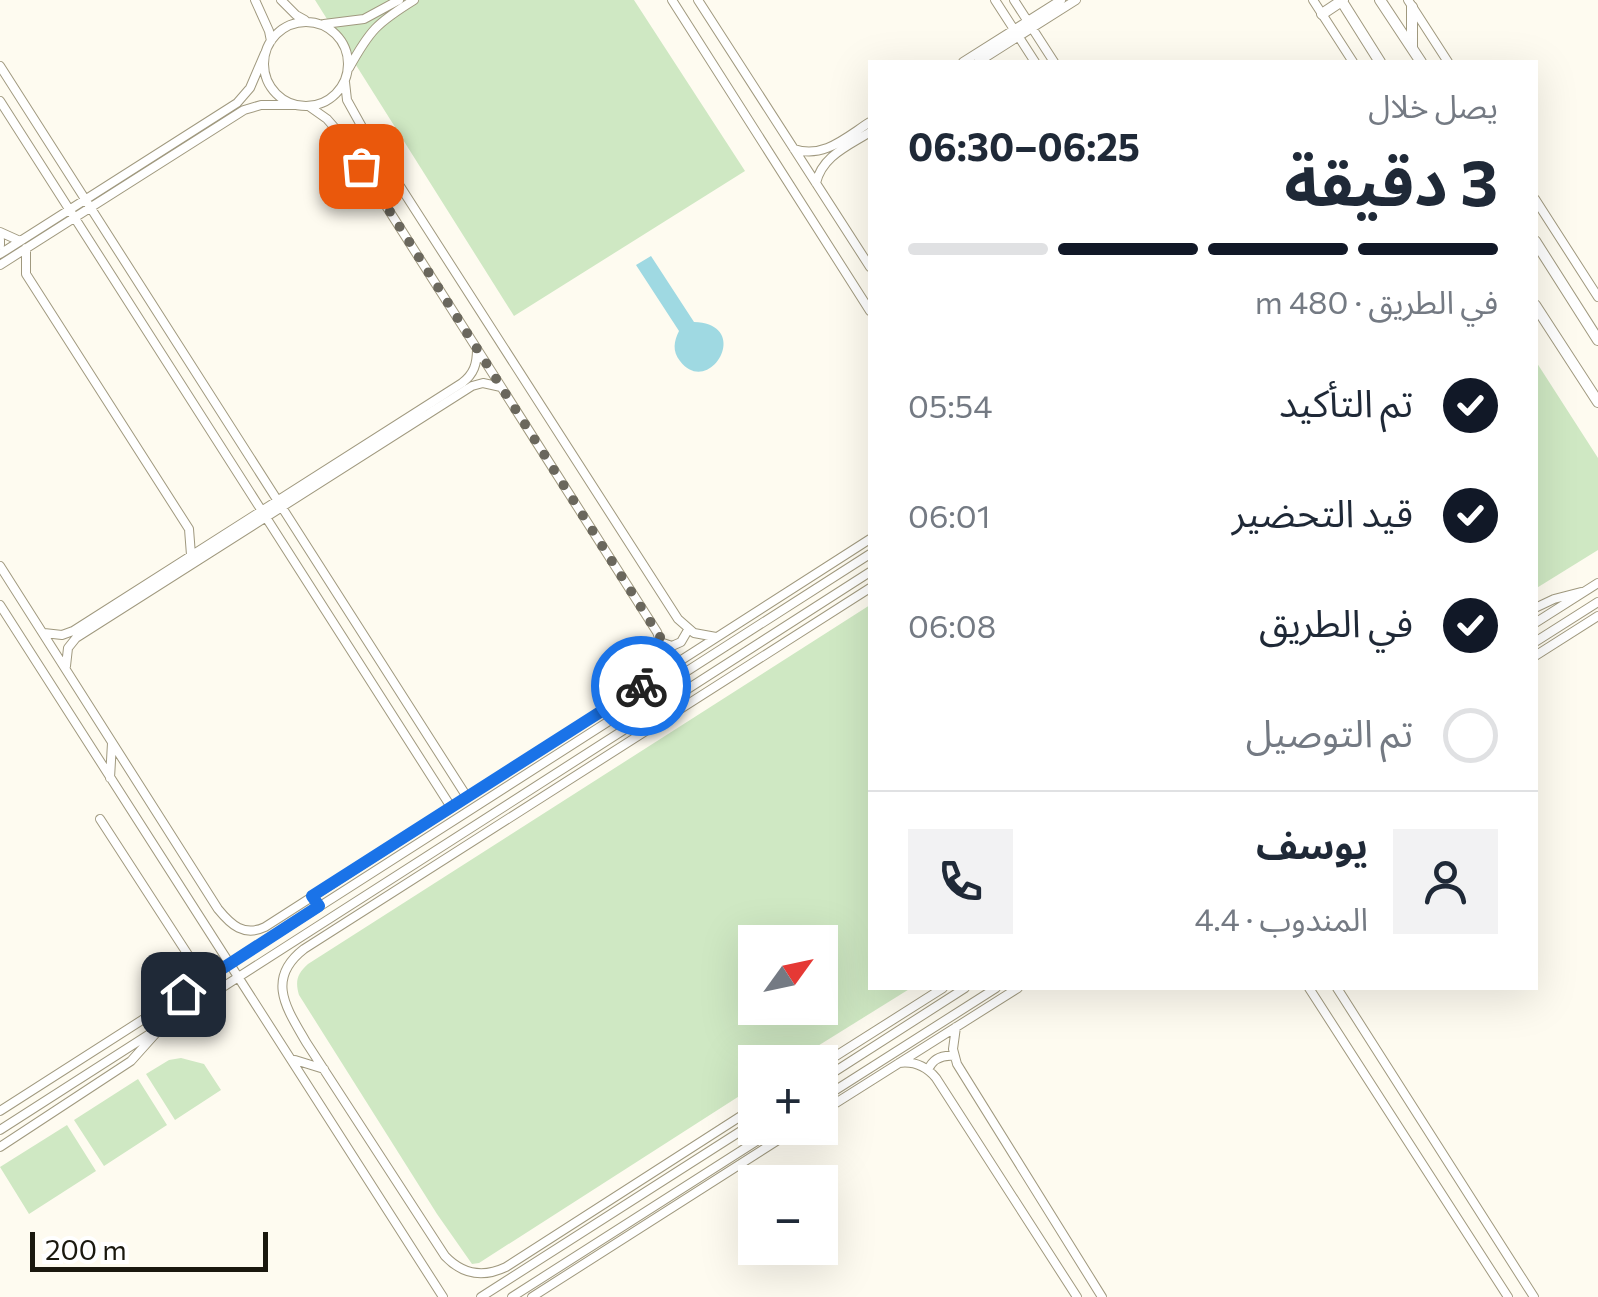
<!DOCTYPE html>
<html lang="ar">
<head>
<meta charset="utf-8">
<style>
  :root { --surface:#fff; --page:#f2f2f3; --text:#1f2937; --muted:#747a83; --line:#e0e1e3; --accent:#111827 }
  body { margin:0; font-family:Commissioner,"Noto Sans Arabic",sans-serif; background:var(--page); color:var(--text); direction:rtl; height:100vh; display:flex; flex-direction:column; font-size:38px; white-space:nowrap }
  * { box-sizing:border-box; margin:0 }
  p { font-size:32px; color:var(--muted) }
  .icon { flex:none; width:55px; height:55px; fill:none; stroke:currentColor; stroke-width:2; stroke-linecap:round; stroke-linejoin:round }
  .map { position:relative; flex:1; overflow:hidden; direction:ltr }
  .side { position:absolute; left:868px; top:60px; width:670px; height:930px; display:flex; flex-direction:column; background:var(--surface); border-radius:0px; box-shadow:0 10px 40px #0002; direction:rtl }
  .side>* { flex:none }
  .needle { width:65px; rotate:57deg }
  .tools { position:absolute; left:738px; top:925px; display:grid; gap:20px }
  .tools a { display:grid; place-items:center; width:100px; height:100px; border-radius:0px; background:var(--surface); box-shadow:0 10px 40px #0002; font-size:50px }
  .scale { position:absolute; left:30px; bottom:25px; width:238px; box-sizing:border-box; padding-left:10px; border:5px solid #1a180e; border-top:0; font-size:28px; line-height:35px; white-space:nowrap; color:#1a180e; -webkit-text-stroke:8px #fff; paint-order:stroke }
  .pin { position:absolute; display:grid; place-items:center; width:85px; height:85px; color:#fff; margin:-42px; border-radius:20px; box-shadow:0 5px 15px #0006 }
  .courier { position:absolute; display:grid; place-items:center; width:100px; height:100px; margin:-50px; border:8px solid #1a73e8; border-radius:50%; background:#fff; color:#222; box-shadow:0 2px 12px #0007 }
  .overview em { font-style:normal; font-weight:700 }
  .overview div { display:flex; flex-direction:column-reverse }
  .overview { display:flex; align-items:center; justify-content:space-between; height:170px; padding:0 40px }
  h1 { font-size:65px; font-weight:700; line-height:75px }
  .bar { display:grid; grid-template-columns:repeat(4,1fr); gap:15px 10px; align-content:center; height:120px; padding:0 40px }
  .bar i { height:12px; border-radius:8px; background:var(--line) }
  .bar .selected { background:var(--accent) }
  .bar p { grid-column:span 4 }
  .line { display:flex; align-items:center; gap:25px; padding:0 40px; border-top:2px solid var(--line) }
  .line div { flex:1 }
  .round { display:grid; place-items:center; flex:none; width:105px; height:105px; border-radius:0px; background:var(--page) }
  ol { padding:0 40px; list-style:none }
  li { display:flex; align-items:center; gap:30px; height:110px }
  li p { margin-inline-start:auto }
  li .icon { padding:10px; border-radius:50%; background:var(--accent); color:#fff; stroke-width:4 }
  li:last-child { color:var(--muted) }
  li i { width:55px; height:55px; border:5px solid var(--line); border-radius:50% }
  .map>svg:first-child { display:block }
</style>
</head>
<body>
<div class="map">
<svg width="1598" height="1297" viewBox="0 0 1598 1297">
  <rect width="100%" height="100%" fill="#fefbf0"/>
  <path fill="#cfe8c3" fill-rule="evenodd" d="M315,0h319l111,171 -231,145z
    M1535,360l63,98v92l-63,39z
    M870,605v383h41l-119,74h-37v24l-276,177 -7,1 -35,-50 -138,-219c-4,-14 -2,-21 9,-31zM755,942h65v66h-65z
    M181,1058l23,6 17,26 -46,30 -29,-46 23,-14z
    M138,1079l29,46 -63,41 -30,-46z
    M67,1125l29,46 -67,43 -29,-47z"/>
  <path fill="#9fd9e2" d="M651,256l43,66c60,2 15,77 -14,39 -8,-10 -6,-20 -1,-30l-43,-66z"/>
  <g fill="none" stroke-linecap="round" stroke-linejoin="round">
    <defs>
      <path id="minor" d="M255,0l14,31 2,10
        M281,0l15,15 9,5
        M672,0l198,311
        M698,0l172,267
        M995,0l40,62
        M1014,0l40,62
        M1313,0l40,62
        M1408,0l40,62
        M264 64a42 42 0 1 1 84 0a42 42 0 1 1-84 0Z
        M324,24l40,-5 35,-19
        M963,62l98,-62
        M978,62l98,-62
        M0,66l467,731
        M349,68c21,-38 28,-45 65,-68
        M345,82l2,18 15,27 316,492 16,14 22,4
        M0,101l451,706
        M310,107l17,12 14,16 316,497 7,19 -5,22
        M794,149c30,10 52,-12 76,-27
        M816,183c6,-27 32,-37 54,-51
        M1535,199l63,98
        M0,232l20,9
        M0,240v5
        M26,248v26l163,255 2,26
        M0,254l237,-151 13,-15 15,-35
        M0,265l244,-155 17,-5h33
        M0,566l218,343c13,16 26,28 47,18l605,-388
        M0,605l443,692
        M1535,608l19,-9 27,-7
        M1535,623l63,-40
        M44,633l18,2 11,-4 389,-248c12,-9 15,-19 15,-34
        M1535,642l63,-40
        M663,643l9,3 9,-4 7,-12
        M1535,656l63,-40
        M66,666l2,-18 8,-10 396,-252 11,-3 18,4
        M110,778l2,-35
        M100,819l105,162
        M1309,988l199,309
        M1337,988l197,309
        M956,1027l-3,22 4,15 145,233
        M295,1060l29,9
        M899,1063c15,-2 27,3 37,15l141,219
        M820,1066l123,-78
        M928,1070c5,-12 15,-15 26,-14
        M820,1081l145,-93
        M820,1100l176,-112
        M755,1107l-249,160c-23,11 -43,8 -61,-11l-139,-214c-19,-33 -41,-63 -2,-93l566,-361
        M0,1111l870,-557
        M820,1113l198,-125
        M0,1130l870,-558
        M0,1147l131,-86 26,-29
        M481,1297l274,-175
        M512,1297l265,-169
        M532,1297l265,-169"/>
      <path id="major" d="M1341,0l39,62
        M1380,0l41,62
        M1412,7v41
        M1322,14l21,-14
        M1535,241l63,99
        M1535,305l63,97"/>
    </defs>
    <use href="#minor" stroke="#a0997f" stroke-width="10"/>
    <use href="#major" stroke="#a0997f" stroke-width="12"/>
    <use href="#minor" stroke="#fff" stroke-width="8"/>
    <use href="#major" stroke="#fff" stroke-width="10"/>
  </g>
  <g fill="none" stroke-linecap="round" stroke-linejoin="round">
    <path stroke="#6a675d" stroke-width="10" stroke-dasharray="0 18" d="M361,166l299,471c9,27 2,35 -19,49"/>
    <path stroke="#1a73e8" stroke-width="12" d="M183,994l136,-88 -7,-10 329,-210"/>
  </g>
</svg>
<div class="tools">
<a><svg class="needle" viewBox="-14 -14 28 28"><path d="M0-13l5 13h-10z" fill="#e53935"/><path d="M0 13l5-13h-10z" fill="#747a83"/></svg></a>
<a>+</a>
<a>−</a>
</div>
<div class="scale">200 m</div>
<div class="pin" style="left:361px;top:166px;background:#ea580c"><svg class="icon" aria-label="bag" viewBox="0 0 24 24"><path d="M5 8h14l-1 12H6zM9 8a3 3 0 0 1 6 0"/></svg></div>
<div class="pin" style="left:183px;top:994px;background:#1f2937"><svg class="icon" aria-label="home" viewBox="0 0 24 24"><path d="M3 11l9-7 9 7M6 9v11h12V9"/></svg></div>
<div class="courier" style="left:641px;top:686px"><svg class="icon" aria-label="bike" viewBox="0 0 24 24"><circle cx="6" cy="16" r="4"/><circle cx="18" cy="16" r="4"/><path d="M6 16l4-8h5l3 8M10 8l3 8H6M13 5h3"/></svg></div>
<section class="side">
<div class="overview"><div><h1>3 دقيقة</h1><p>يصل خلال</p></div><em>06:25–06:30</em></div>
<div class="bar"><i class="selected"></i><i class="selected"></i><i class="selected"></i><i></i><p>في الطريق · 480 m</p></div>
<ol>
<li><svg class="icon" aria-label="check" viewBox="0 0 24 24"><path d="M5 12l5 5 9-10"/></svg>تم التأكيد<p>05:54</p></li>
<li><svg class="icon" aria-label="check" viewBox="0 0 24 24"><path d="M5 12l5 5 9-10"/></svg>قيد التحضير<p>06:01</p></li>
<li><svg class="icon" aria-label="check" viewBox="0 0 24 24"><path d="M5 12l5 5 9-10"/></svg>في الطريق<p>06:08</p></li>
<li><i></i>تم التوصيل</li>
</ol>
<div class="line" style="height:180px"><a class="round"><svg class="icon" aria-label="person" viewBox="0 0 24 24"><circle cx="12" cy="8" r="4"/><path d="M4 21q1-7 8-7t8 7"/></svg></a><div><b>يوسف</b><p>المندوب · 4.4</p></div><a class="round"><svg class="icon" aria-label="phone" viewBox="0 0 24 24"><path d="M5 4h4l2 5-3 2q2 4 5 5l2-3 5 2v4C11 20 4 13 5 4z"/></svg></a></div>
</section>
</div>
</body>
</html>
